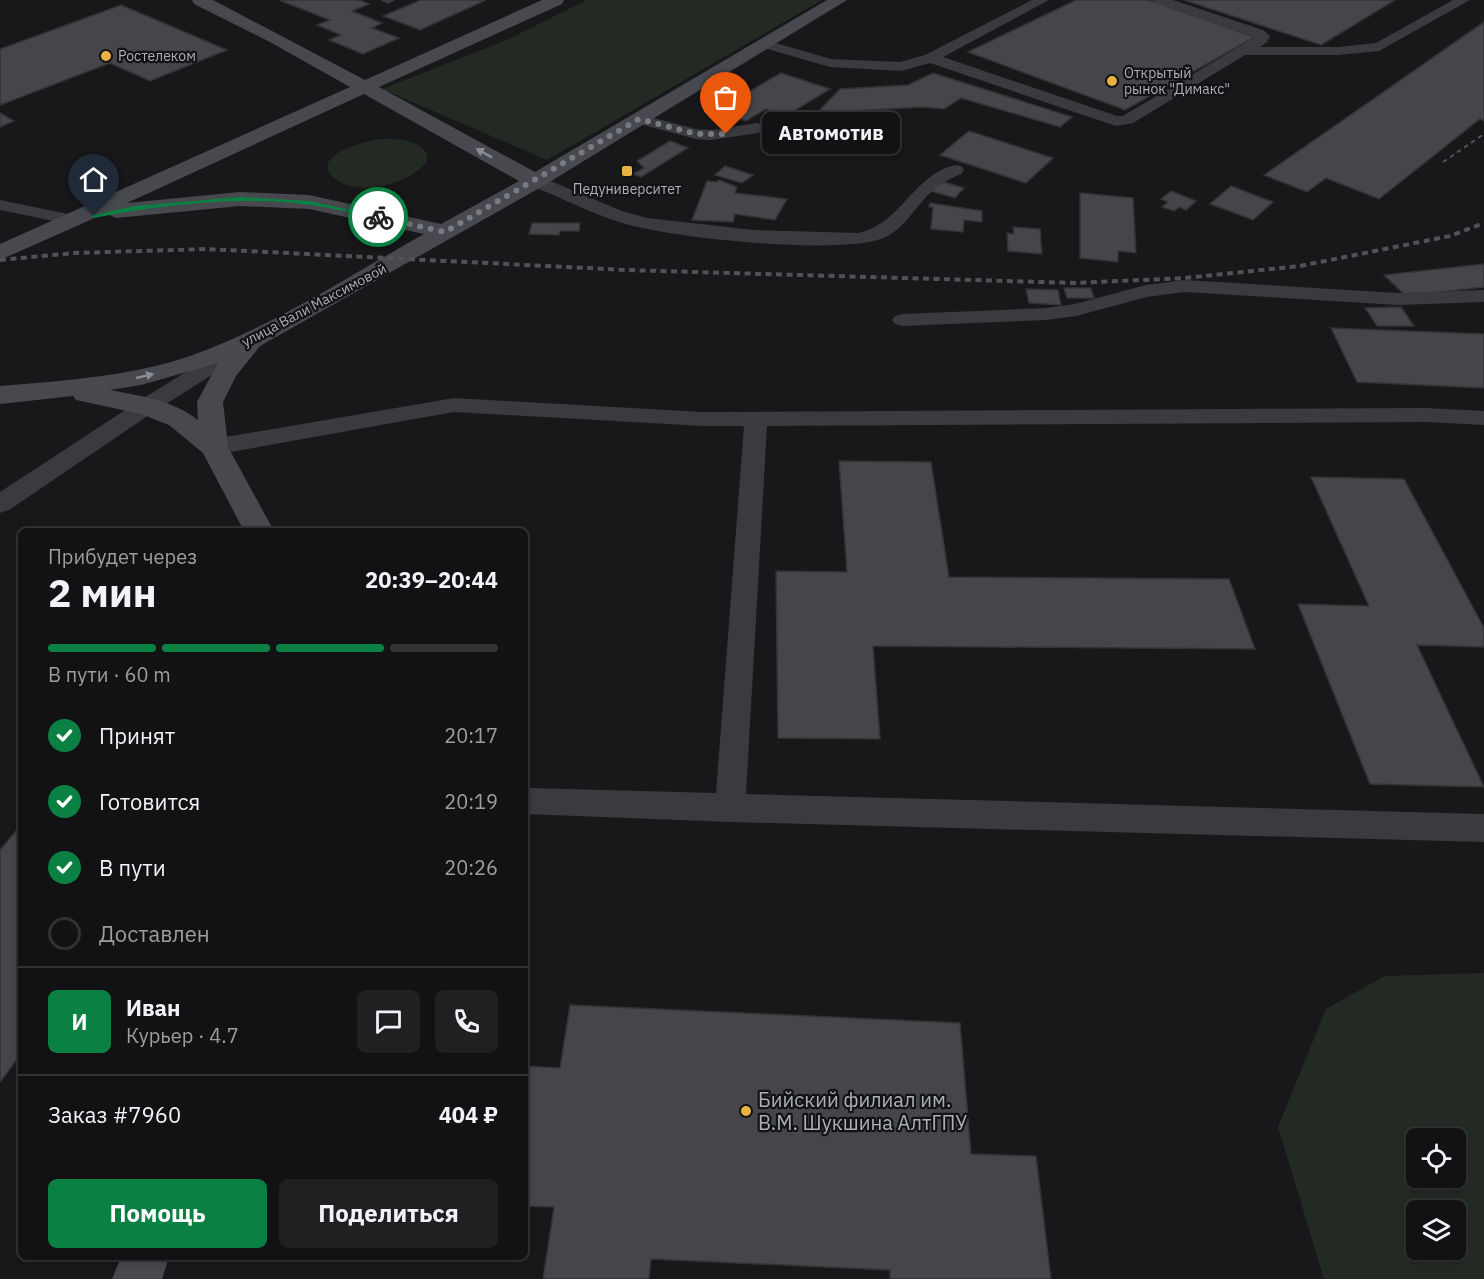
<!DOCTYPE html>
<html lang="ru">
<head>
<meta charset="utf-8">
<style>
  :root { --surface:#121214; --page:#1f2022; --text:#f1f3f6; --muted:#9c9ea0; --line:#313234; --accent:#0b8043 }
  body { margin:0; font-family:"IBM Plex Sans",sans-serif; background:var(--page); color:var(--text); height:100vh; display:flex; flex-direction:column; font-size:22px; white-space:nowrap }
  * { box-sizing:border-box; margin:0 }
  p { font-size:20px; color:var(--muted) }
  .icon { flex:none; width:33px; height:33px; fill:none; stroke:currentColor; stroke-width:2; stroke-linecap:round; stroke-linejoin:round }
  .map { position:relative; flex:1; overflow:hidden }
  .side { position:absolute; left:18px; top:528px; width:510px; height:732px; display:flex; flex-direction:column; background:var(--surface); border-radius:9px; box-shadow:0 3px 9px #0003,0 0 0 2px var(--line) }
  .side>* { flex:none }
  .fabs { position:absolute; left:1406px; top:1128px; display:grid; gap:12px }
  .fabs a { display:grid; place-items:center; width:60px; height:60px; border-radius:9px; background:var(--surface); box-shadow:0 3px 9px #0003,0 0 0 2px var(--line); font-size:30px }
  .pin { position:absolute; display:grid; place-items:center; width:51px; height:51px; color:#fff; margin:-62px -26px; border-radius:50% 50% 50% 0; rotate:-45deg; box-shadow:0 0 6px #0007 }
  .pin .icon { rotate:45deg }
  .courier { position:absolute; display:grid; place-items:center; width:60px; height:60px; margin:-30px; border:4px solid #0b8043; border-radius:50%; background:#fff; color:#222; box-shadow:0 2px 8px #0007 }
  .bubble { position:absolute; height:42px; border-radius:9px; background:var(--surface); box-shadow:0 3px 9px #0003,0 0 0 2px var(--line); font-size:20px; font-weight:700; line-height:42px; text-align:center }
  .head em { font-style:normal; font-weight:700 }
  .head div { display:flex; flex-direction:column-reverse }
  .head { display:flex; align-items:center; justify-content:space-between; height:102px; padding:0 30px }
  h1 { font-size:39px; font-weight:700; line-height:45px }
  .bar { display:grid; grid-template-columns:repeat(4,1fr); gap:9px 6px; align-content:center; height:72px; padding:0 30px }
  .bar i { height:8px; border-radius:4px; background:var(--line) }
  .bar .selected { background:var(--accent) }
  .bar p { grid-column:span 4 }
  .line { display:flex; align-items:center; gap:15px; padding:0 30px; border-top:2px solid var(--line) }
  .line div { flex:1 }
  .round { display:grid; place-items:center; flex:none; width:63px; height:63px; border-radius:9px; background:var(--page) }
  ol { padding:0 30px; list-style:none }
  li { display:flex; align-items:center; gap:18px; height:66px }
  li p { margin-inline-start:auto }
  li .icon { padding:6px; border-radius:50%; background:var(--accent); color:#fff; stroke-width:4 }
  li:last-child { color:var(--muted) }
  li i { width:33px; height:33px; border:3px solid var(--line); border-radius:50% }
  .primary-button { display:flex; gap:12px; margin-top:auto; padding:12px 30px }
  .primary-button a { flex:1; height:69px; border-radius:9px; background:var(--accent); color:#fff; font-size:24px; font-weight:700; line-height:69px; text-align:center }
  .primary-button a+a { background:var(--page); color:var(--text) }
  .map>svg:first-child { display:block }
</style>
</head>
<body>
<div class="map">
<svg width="1484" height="1279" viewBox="0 0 1484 1279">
  <rect width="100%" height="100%" fill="#18181a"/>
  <path fill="#232a24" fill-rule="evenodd" d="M587,0h235l-275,160 -165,-71 125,-49z
    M381,139c18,0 34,0 46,14v8c-16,23 -71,38 -94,16 -24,-22 35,-37 48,-38z
    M1484,973v306h-160l-46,-152 48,-118 59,-33zM1455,1138v40h-39v-40zM1455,1210v40h-39v-40z"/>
  <path fill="#46464a" stroke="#333336" stroke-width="1.5" d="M279,0h80l10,4 -17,7 30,12 -10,5 27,10 -36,16 -34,-14 12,-5 -24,-10 13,-5z
    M421,0h65l-66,30 -37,-14z
    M1076,0h73l106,37 -130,73 -157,-58z
    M1184,0h211l-74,45z
    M121,5l106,45 -77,31 -40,-18 -110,42v-56z
    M1484,22v99l-4,-2 -101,80 -53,-21 -19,14 -43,-17z
    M781,73l49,16 -44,27 -20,-7 -20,12 -29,-11z
    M933,73l139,44 -12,10 -99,-29 -17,11 -22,-2 -105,6 23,-24 68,-4z
    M0,113l14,8 -14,6z
    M969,131l84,27 -27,25 -86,-28z
    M670,141l18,7 -47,29 -8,-3 11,-6 -7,-7z
    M725,166l28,9 -11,8 -27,-8z
    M719,180l18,7 -2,6 52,6 -12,21 -40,-6 -2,8 -41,-2 15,-39 10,1z
    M940,181l24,7 -9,10 -24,-7z
    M1231,186l42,16 -20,18 -43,-16z
    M1171,191l25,10 -10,9 -7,-3 -5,4 -12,-4 6,-5 -7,-3z
    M1080,193l53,5 3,55 -18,-2v11l-38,-4z
    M930,203l52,8v11l-18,-2 -1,12 -32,-3 2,-22h-4z
    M532,223h48l-1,8h-19l-1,4 -30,-1z
    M1013,227l27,2 2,25 -34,-3 -1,-18 7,1z
    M1484,264v23l-78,9 -22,-21z
    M1064,288h27l3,10h-27z
    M1026,289l32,1 3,15 -32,-2z
    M1401,307l13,19h-37l-12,-18z
    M1331,328l153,6v54l-127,-6z
    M839,461l92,1 18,115 280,2 26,70 -382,-3 7,93 -102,-1 -2,-167 71,1z
    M1311,477l93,2 80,149v19l-67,-2 67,142 -114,-3 -72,-180 71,2z
    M21,825v229l-21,28v-232z
    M570,1005l390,18 11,131 65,2 15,123h-161v-9l-239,-11 -2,20h-106l11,-72 -29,-1v-140l35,2z"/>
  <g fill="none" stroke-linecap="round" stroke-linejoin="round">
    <path fill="#3a3a3f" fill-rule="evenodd" d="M380,0h15l-7,4z
      M1032,0h17l-106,57 174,59h6l132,-79 -100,-34 -2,-3h20l90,30 7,6 -3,6 -7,5h78l38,-4 77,-43h17l-91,51 -41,4h-93l-112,68 -17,3 -186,-63 -29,8 -71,-4 -70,-20 -2,-3 7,-4 66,19 69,3 25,-7z
      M638,114l58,15 15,1 47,-7 8,5 -8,5 -47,7 -15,-1 -64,-17 -2,-3z
      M955,165l6,1 3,4 -3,4c-13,5 -24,12 -34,22 -14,15 -26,36 -46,43 -46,16 -210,-1 -259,-16 -32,-10 -62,-26 -93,-38l-3,-4 3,-4h12l81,34 25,7 107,12 104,3c42,-8 55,-58 97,-68z
      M0,200l73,15 6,1 3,4 -3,4 -6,1 -73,-15z
      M1184,280l214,13 86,-3v12l-86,3 -214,-13 -37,5 -71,19 -30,4 -144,6 -7,-2 -3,-4 3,-4 7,-2 144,-6 29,-4 71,-19z
      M246,338l7,1 3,5 -3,5 -98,62 -146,99 -9,3v-21l139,-91 100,-62z
      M454,398l249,14 723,-4 58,3v14l-58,-3 -659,4 -21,368 738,20v28l-754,-20 -205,-8v-24l5,-2 186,5 28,-367h-41l-249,-14 -240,43 -8,-2 -3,-6 3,-6 8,-2z"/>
    <path fill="#48494f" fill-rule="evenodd" d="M192,0h21l152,80 177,-80h22l-2,4 -183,83 156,85 292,-172h20l-304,186 -283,160 -24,30 -13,26 5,45 46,84h-30l-41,-78 -34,-28 -28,-11 -65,-14 -3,-4 -73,8v-18c64,-5 133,-10 193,-31 78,-28 158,-80 231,-121l-115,-25 -69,-3 -124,12 -10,-5 -106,47v-16l350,-157 -80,-45 -76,-38zM364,94l155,87 -78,43 -132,-29 -69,-3 -113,11zM218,363l-21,39 1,18c-25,-20 -58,-24 -88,-30l31,-5z
      M121,1257h48l-7,22h-50z"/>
    <path stroke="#515258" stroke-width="2" stroke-dasharray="4.5 4" stroke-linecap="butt" d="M1443,162l41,-28"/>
    <path stroke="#515258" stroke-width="4" stroke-dasharray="6 4.5" stroke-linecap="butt" d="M0,260l75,-7 132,-4 419,21 450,13 109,-5 115,-12 150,-30 34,-13"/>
  </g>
  <defs><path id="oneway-solid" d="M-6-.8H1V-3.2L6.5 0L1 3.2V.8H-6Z" transform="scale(1.5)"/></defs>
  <g fill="#898c94">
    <use href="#oneway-solid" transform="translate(484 153) rotate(-151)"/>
    <use href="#oneway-solid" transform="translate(145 376) rotate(-13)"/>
  </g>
  <path fill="#0b8043" d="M240,197l69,4 73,16 -4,2c-22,-5 -45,-11 -68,-14 -66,-10 -151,0 -216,13l-4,-2 44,-10z"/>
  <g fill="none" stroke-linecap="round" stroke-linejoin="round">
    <path stroke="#787b81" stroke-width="6" stroke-dasharray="0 10.8" d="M378,217l67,15 194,-113 57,15h30"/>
  </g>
  <g fill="#e8b343" stroke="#131315" stroke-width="2">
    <circle cx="106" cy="56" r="6"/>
    <circle cx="1112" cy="81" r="6"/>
    <rect x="621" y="165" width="12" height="12" rx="3"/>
    <circle cx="746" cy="1111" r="6"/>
  </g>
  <g text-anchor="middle" stroke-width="4.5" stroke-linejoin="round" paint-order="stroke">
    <g font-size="14" fill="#acb0b9" stroke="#131315" text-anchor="start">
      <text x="118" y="61">Ростелеком</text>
      <text x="1124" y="78">Открытый<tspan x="1124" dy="16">рынок "Димакс"</tspan></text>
      <text x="627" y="194" text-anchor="middle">Педуниверситет</text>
    </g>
    <g font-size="14" fill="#acb0b9" stroke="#131315">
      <text transform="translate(314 305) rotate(-28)" y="5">улица Вали Максимовой</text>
    </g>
    <g font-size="20" fill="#acb0b9" stroke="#131315" text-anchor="start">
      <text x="758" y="1107">Бийский филиал им.<tspan x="758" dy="23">В.М. Шукшина АлтГПУ</tspan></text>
    </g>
  </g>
</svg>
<div class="fabs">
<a><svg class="icon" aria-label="locate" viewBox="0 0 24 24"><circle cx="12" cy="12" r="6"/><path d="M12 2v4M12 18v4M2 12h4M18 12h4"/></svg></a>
<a><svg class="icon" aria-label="layers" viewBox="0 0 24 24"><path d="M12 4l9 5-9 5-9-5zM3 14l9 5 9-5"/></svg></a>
</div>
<div class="pin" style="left:726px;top:134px;background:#ea580c"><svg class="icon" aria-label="bag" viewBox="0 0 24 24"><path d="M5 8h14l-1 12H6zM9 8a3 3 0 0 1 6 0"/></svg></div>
<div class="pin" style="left:94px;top:216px;background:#1f2937"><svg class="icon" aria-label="home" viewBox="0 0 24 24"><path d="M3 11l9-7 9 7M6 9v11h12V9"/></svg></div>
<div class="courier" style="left:378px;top:217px"><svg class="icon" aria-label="bike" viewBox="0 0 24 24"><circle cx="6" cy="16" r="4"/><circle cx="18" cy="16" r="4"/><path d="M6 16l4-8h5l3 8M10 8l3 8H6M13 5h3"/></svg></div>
<div class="bubble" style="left:762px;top:112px;width:138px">Автомотив</div>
<section class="side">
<div class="head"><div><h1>2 мин</h1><p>Прибудет через</p></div><em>20:39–20:44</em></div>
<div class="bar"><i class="selected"></i><i class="selected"></i><i class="selected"></i><i></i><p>В пути · 60 m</p></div>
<ol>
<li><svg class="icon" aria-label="check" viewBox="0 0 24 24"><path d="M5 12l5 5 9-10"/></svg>Принят<p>20:17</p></li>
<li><svg class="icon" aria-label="check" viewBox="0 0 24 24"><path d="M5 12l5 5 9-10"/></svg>Готовится<p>20:19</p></li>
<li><svg class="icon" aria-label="check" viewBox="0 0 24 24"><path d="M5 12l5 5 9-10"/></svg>В пути<p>20:26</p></li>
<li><i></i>Доставлен</li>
</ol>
<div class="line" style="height:108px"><b class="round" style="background:var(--accent);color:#fff">И</b><div><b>Иван</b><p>Курьер · 4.7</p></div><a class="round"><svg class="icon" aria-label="chat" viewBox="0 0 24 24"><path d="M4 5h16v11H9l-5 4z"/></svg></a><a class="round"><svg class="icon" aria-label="phone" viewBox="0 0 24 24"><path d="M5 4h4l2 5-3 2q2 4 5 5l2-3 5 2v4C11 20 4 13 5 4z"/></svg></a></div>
<div class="line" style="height:78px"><div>Заказ #7960</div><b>404 ₽</b></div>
<div class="primary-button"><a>Помощь</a><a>Поделиться</a></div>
</section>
</div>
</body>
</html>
